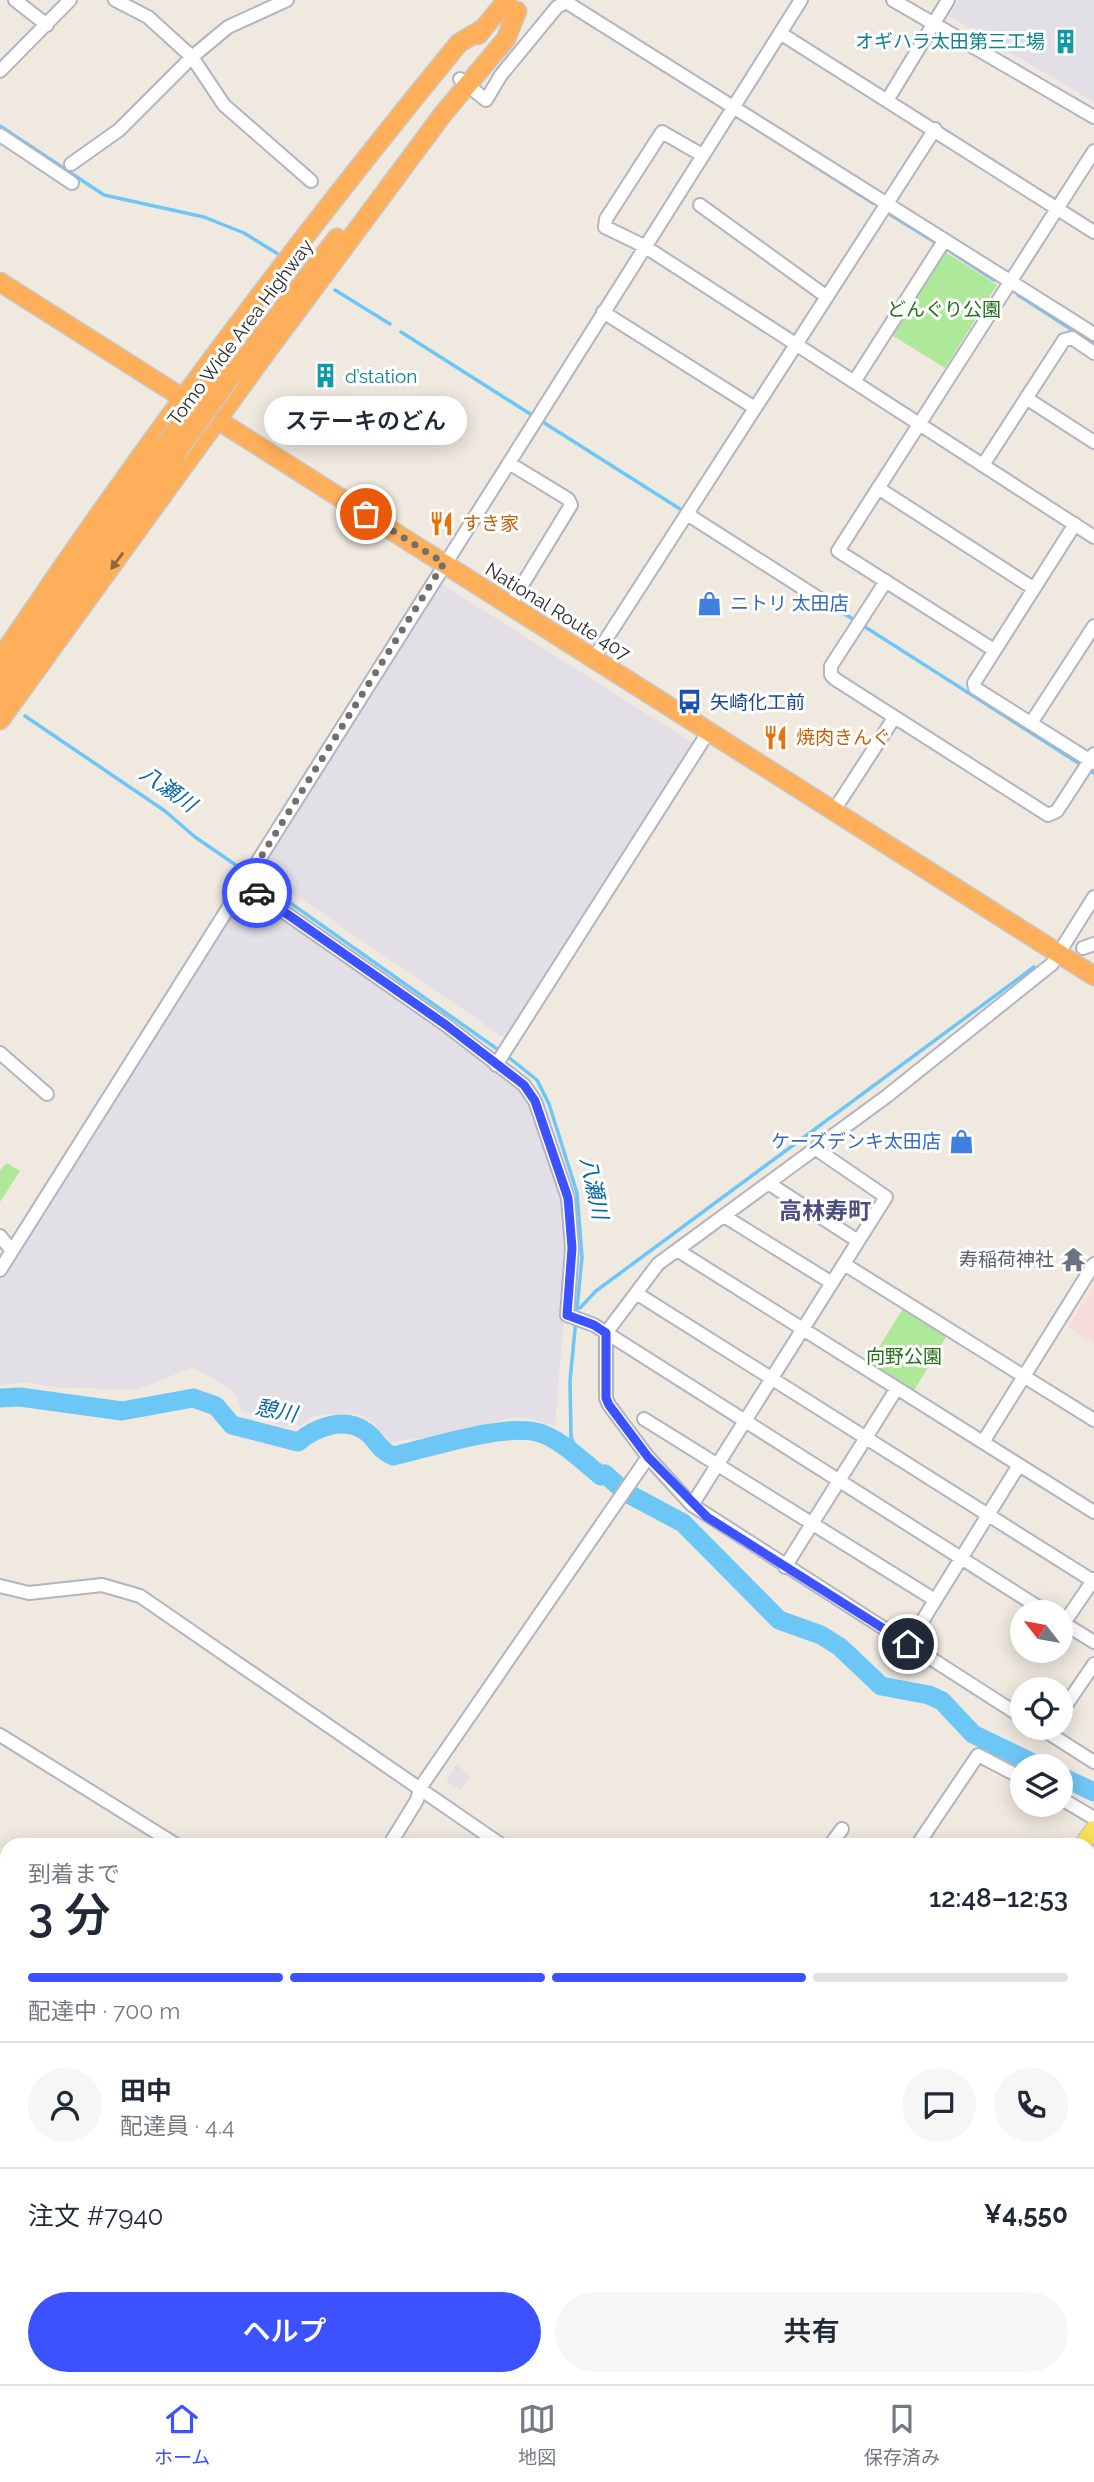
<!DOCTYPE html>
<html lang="ja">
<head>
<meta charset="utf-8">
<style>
  :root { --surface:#fff; --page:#f6f6f7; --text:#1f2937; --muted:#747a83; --line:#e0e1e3; --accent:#3c51ff }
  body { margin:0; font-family:Raleway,"Noto Sans JP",sans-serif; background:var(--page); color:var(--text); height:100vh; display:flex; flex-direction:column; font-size:26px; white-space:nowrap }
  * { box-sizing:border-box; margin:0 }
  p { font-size:23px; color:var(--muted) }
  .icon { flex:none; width:38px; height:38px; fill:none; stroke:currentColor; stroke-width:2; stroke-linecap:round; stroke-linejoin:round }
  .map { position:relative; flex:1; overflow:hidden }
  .panel { position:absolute; left:0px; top:1838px; width:1096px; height:548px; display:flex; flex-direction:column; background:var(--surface); border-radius:21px 21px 0 0; box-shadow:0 4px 18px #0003 }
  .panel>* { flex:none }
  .needle { width:46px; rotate:301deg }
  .fabs { position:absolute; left:1010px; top:1600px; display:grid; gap:14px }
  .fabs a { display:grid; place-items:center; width:63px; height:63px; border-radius:50%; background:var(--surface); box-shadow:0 4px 18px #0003; font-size:35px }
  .pin { position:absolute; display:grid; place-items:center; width:60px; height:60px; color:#fff; margin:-30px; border:4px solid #fff; border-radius:50%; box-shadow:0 2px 7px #0007 }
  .courier { position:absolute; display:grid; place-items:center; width:70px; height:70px; margin:-35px; border:5px solid #3c51ff; border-radius:50%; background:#fff; color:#222; box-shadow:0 2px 9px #0007 }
  .bubble { position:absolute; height:49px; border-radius:24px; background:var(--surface); box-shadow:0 4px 18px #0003; font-size:23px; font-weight:600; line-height:49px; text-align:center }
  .headline em { font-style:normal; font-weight:600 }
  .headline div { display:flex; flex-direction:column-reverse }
  .headline { display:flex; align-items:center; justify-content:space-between; height:119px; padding:0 28px }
  h1 { font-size:46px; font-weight:600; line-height:52px }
  .bar { display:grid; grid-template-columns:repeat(4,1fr); gap:10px 7px; align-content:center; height:84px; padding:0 28px }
  .bar i { height:9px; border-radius:5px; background:var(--line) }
  .bar .active { background:var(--accent) }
  .bar p { grid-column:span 4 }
  .line { display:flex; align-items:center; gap:18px; padding:0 28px; border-top:2px solid var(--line) }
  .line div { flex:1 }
  .round { display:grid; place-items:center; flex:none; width:74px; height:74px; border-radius:37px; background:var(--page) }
  .cta { display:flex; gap:14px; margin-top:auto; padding:14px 28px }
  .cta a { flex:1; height:80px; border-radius:42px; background:var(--accent); color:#fff; font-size:28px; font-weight:600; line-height:80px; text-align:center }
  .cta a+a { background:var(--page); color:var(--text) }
  .dock { display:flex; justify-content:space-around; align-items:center; height:98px; border-top:2px solid var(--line); background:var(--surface); font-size:19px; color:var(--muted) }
  .dock a { display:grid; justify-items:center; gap:4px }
  .dock .active { color:var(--accent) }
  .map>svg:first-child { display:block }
</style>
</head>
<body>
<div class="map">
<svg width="1094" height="2384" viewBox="0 0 1094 2384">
  <rect width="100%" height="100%" fill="#efe9df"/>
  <path fill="#e2dfe7" d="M959,0h135v102l-145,-86z
    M440,583l254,161 -188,295 -247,-169z
    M246,889l268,190 19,24 27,77 8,86 -13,160 -25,-8 -16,-1 -72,19 -55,6 -15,-20 -12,-8 -44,1 -15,11 -18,1 -41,-16 -7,-19 -42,-25 -57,23 -88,-3 -18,-5 -30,3v-107z
    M456,1765l14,10 -9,15 -15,-9z"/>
  <path fill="#f6dddc" d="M1094,1286v57l-26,-16z"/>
  <path fill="#aee899" d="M944,251l53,34 -52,83 -55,-34z
    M7,1163l13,8 -20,31v-32z
    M904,1307l44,27 -35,58 -45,-27z"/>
  <path fill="#c4dab5" d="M1088,2301l6,4v70l-5,-3z"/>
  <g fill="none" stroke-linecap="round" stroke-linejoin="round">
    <path stroke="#6dc7f6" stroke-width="3.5" d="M0,126l104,69 100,22 40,16 34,21
      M799,156l74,47
      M891,215l42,26
      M951,252l43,28
      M335,290l55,34
      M1018,295l76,49
      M401,332l279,177
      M826,602l268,171
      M25,716l140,95 30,26 51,35
      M252,876l248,175
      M507,1056l30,24 12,24 28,89 5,64 -12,124 1,56 8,19 26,18
      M580,1308l16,-17 438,-324
      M949,2384l1,-6"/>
    <path stroke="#6dc7f6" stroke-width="19" d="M0,1398l20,-1 102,14 71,-13 23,8 16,19 66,17c17,-14 45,-26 67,-11 12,8 13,19 28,25 36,-8 114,-34 147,-23 22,7 43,29 61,43l4,-2 20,18 58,31 96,97 42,15 19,12 41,39 48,9 13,6 31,33 66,32
      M1060,1776l34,16"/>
    <defs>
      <path id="minor" d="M15,0l32,25
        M115,0l33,17 44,40 32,48 87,76
        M893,0l201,117
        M780,33l314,199
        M0,71l70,-71
        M460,79l26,21 15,-25 56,-68 9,-5 528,332
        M888,99l60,-99
        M0,135l72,48
        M702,155l-40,-23 -56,87 -1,8 39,19 450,291
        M71,164l48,-34 73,-73 36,-30 59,-27
        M700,205l127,92
        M603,312l152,96
        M854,382l90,-141
        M1026,398l68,44
        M509,463l59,36 3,6 -61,100
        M983,465l81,-125 8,-2 22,15
        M878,488l155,100
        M687,514l136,87
        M1075,524l-101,159 1,5 119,75
        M886,581l-55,85v9l4,4 213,136 9,-4 37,-57
        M994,650l-156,-99 256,-400
        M594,658l341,-529
        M1031,723l63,-97
        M833,812l61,-94
        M244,884l202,141 78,60 11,16 33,97 4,50 -5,67 27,10 452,287
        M1083,948l11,-4
        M0,1053l47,41
        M496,1065l213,-334
        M768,1183l90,58
        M724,1216l108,67
        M0,1236l12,15
        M677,1250l417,262
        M844,1264l250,156
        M0,1270l801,-1270
        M636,1293l457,288
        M644,1419l291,181
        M983,1442l111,-178
        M692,1505l194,-308 -70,-48
        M785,1567l112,-179
        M0,1586l29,7 73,-8 38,11 360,248
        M1060,1621l34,21
        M1064,1623l30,-44
        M908,1644l111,-179
        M1060,1714l34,-50
        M1022,1717l-330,-212 -44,-48 -39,-52 -3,-7v-65l52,-69 229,-168 165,-132 42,-67
        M1039,1727l55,35
        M0,1735l175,109
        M1060,1798l34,20
        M390,1844l27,-44 3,-12 228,-331
        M831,1844l11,-15
        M918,1844l60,-89 44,23
        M1088,1857l6,4
        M1088,1996l6,4
        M1088,2082l6,7
        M0,2308l7,4
        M1088,2376l6,3
        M102,2378l8,6
        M425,2378l6,6
        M665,2378l7,6
        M751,2378l9,6
        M21,2384l4,-6
        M394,2384l4,-6
        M942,2384l1,-6"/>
      <path id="major" d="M1083,1844l11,-15
        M708,2384l4,-6"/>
      <path id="highway" d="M478,35l29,-35
        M0,282l1094,694
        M233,374l104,-136
        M0,659c142,-213 297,-418 459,-616l25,-15
        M0,678l165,-233
        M0,699l176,-246
        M0,720l262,-362 181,-244 63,-75 11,-28"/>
    </defs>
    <use href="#minor" stroke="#b3b4c1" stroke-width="16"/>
    <use href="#major" stroke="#c8c8c8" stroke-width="19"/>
    <use href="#highway" stroke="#c8c8c8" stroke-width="21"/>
    <use href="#minor" stroke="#fff" stroke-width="12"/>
    <use href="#major" stroke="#f9e05a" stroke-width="16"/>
    <use href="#highway" stroke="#ffae5a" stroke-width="18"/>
    <defs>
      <path id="highway-bridge" d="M165,445l56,-78
        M176,453l57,-79"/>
    </defs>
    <use href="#highway-bridge" stroke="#c8c8c8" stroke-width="21" stroke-linecap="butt"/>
    <use href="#highway-bridge" stroke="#ffae5a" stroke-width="18"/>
  </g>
  <defs><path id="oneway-solid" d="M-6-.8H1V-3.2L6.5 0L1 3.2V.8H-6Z" transform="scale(1.75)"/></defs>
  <use fill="#8c6741" href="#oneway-solid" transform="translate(117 561) rotate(126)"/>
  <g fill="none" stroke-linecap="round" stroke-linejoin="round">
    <path stroke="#716f6b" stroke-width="7" stroke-dasharray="0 12.6" d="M257,893l-13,-9 200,-321 -78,-49"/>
    <path stroke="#3c51ff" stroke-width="9" d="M257,893l189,132 78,60 11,16 33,97 4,50 -5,67 27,10 12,8v65l3,7 39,52 59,60 201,127"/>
  </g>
  <defs>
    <symbol id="building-bare" viewBox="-9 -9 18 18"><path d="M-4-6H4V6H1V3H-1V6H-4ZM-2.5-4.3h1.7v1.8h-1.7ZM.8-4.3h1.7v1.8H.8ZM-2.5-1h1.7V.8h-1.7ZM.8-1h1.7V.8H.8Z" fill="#0f9aa8" stroke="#fff" stroke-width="2.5" paint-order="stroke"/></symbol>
    <symbol id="restaurant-bare" viewBox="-9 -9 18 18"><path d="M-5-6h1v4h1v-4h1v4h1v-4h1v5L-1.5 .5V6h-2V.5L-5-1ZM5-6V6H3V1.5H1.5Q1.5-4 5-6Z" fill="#e8710a" stroke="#fff" stroke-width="2.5" paint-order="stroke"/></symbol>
    <symbol id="shop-bare" viewBox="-9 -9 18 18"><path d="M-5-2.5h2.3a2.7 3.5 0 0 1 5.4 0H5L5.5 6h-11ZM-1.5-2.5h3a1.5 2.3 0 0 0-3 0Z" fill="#3f7fe0" stroke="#fff" stroke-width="2.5" paint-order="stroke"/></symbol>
    <symbol id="bus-bare" viewBox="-9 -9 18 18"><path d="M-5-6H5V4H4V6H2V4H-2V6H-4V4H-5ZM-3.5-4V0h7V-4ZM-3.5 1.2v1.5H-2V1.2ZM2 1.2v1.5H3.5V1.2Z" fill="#1a4fb4" stroke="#fff" stroke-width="2.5" paint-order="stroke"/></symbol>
    <symbol id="temple-bare" viewBox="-9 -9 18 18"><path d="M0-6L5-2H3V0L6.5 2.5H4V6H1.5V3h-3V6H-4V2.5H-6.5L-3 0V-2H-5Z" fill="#6b7280" stroke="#fff" stroke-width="2.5" paint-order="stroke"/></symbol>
  </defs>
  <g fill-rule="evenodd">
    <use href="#building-bare" x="1048" y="24" width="35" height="35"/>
    <use href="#building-bare" x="308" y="358" width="35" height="35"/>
    <use href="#restaurant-bare" x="424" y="506" width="35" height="35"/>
    <use href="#shop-bare" x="692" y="586" width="35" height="35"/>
    <use href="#bus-bare" x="672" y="684" width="35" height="35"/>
    <use href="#restaurant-bare" x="758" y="720" width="35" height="35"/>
    <use href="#shop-bare" x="944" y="1124" width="35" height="35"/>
    <use href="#temple-bare" x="1056" y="1242" width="35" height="35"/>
  </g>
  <g text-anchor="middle" stroke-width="6" stroke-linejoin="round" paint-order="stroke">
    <g font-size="19" fill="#0d838f" stroke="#fff" text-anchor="end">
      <text x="1045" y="48">オギハラ太田第三工場</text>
      <text x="345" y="383" text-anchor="start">d’station</text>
    </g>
    <g font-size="19" fill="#227017" stroke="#fff">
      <text x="944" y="316">どんぐり公園</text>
      <text x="904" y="1363">向野公園</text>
    </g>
    <g font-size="19" fill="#2d2d2d" stroke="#fff">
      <text transform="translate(240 332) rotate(-53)" y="7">Tomo Wide Area Highway</text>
      <text transform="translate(558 611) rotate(32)" y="7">National Route 407</text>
    </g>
    <g font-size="19" fill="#c56008" stroke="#fff" text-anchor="start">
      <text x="462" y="530">すき家</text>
      <text x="796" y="744">焼肉きんぐ</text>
    </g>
    <g font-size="19" fill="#366cbe" stroke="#fff" text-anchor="start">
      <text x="730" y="610">ニトリ 太田店</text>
      <text x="941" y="1148" text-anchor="end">ケーズデンキ太田店</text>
    </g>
    <g font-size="19" fill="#164399" stroke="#fff" text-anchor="start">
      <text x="710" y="709">矢崎化工前</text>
    </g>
    <g font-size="19" fill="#5b616d" stroke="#fff" text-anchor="end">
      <text x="1054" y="1266">寿稲荷神社</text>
    </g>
    <g font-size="21" font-style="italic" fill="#0664a8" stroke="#fff">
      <text transform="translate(168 789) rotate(35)" y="7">八瀬川</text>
      <text transform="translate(594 1188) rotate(78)" y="7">八瀬川</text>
      <text transform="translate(276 1411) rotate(11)" y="7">憩川</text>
    </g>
    <g font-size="23" font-weight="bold" fill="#4a4f81" stroke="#fff">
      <text x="825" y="1219">高林寿町</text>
    </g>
  </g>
</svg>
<div class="fabs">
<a><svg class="needle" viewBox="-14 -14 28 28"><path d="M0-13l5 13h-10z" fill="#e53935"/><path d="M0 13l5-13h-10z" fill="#747a83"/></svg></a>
<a><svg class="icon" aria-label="locate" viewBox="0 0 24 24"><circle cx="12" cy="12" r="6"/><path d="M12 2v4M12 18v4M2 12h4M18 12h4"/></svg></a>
<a><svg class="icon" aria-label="layers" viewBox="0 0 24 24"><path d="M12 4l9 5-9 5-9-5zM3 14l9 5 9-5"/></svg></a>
</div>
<div class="pin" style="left:366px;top:514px;background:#ea580c"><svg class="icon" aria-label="bag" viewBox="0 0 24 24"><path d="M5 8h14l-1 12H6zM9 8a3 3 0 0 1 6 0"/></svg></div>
<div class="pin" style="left:908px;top:1644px;background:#1f2937"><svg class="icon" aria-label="home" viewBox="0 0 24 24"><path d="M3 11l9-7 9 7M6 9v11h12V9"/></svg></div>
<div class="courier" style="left:257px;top:893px"><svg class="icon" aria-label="car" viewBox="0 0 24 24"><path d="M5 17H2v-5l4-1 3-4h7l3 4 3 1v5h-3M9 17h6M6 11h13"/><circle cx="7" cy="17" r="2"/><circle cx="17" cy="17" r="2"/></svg></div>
<div class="bubble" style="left:264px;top:396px;width:203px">ステーキのどん</div>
<section class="panel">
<div class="headline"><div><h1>3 分</h1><p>到着まで</p></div><em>12:48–12:53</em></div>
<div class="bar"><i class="active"></i><i class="active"></i><i class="active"></i><i></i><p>配達中 · 700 m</p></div>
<div class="line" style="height:126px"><a class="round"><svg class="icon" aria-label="person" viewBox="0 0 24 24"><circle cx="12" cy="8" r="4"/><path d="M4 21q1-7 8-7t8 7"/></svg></a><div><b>田中</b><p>配達員 · 4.4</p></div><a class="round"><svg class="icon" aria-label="chat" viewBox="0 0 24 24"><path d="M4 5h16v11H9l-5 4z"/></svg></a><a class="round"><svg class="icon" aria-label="phone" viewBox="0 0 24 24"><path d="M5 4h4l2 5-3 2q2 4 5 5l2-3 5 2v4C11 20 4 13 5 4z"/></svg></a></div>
<div class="line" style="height:91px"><div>注文 #7940</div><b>¥4,550</b></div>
<div class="cta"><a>ヘルプ</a><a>共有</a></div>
</section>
</div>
<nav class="dock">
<a class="active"><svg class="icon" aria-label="home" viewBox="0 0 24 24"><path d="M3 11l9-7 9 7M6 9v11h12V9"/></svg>ホーム</a>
<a><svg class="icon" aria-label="map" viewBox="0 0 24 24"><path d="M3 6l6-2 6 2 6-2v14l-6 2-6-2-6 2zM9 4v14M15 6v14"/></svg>地図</a>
<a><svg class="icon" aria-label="saved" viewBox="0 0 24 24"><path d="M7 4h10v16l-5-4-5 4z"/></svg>保存済み</a>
</nav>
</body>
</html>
